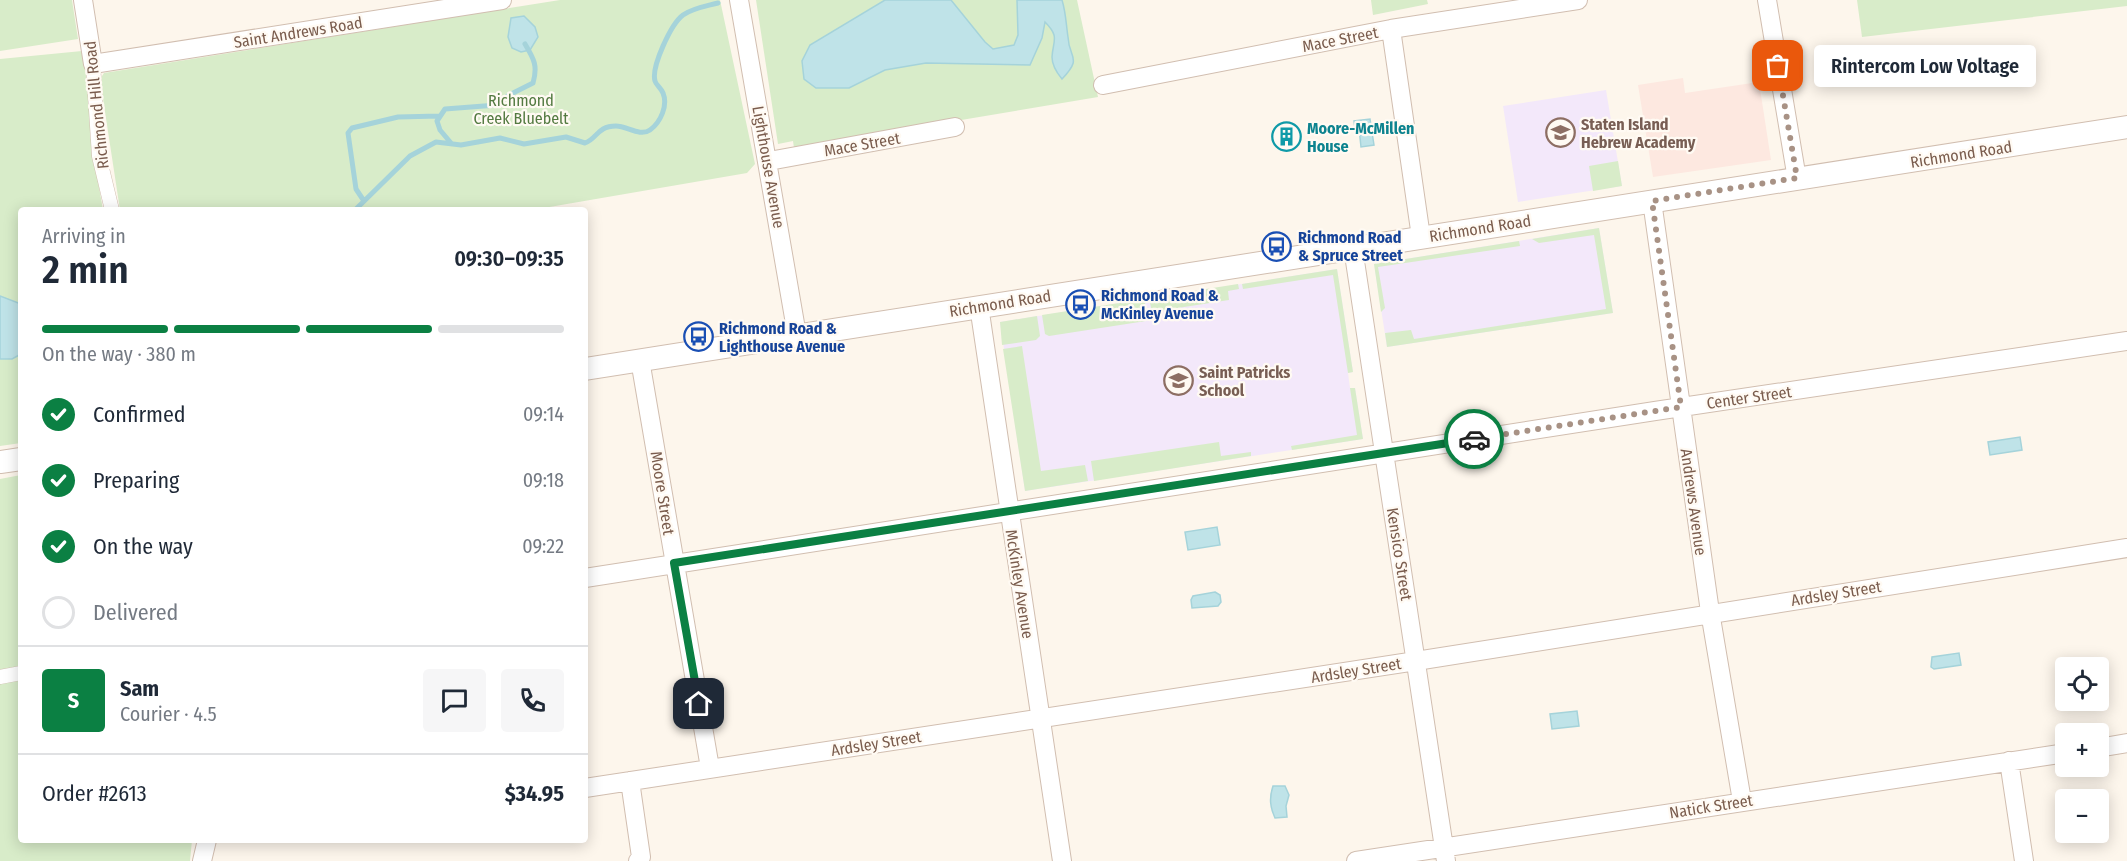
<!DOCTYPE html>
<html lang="en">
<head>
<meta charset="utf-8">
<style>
  :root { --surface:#fff; --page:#f6f6f7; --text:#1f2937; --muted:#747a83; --line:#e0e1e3; --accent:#0b8043 }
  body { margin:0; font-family:"Fira Sans Condensed",sans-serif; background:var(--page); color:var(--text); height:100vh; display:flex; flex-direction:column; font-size:22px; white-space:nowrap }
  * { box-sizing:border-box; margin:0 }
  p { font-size:20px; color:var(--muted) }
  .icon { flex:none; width:33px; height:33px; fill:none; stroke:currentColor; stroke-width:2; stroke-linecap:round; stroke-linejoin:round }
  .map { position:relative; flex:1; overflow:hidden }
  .drawer { position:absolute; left:18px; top:207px; width:570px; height:636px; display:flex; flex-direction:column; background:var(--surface); border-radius:6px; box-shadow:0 3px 15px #0003 }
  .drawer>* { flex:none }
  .fabs { position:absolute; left:2055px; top:657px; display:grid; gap:12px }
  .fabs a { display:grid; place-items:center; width:54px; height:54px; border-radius:6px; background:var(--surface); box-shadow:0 3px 15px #0003; font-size:30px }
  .pin { position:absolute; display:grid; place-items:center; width:51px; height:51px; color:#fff; margin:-26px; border-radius:12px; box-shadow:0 3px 9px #0006 }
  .courier { position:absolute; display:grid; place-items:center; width:60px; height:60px; margin:-30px; border:4px solid #0b8043; border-radius:50%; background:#fff; color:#222; box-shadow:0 2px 8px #0007 }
  .bubble { position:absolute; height:42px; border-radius:6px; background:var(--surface); box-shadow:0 3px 15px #0003; font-size:20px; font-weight:600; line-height:42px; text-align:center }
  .headline em { font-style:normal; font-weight:600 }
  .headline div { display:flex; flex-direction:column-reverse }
  .headline { display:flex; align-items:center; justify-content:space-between; height:102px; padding:0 24px }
  h1 { font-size:39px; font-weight:600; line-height:45px }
  .bar { display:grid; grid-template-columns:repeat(4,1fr); gap:9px 6px; align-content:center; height:72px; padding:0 24px }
  .bar i { height:8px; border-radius:4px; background:var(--line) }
  .bar .on { background:var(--accent) }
  .bar p { grid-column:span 4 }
  .line { display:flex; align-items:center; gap:15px; padding:0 24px; border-top:2px solid var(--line) }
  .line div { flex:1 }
  .round { display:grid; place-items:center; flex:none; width:63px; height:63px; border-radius:6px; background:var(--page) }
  ol { padding:0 24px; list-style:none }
  li { display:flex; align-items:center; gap:18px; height:66px }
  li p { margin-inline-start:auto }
  li .icon { padding:6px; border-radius:50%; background:var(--accent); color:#fff; stroke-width:4 }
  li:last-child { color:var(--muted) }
  li i { width:33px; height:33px; border:3px solid var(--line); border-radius:50% }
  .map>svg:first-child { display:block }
</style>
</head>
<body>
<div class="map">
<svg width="2127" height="861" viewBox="0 0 2127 861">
  <rect width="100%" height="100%" fill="#fdf6ec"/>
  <path fill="#fde8e0" d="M1683,78l2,15 74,-11 12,78 -118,17 -15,-92z"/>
  <path fill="#f3e8fa" d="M1606,90l16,96 -104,16 -15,-96z
    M1599,228l14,85 -226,34 -13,-83z
    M1337,269l16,103 -5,1 2,15h5l8,51 -338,52 -25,-169z"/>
  <path fill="#d8ecc9" d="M0,0h72l6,39 -78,12z
    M560,0h160l35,164 -8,9 -215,37h-412l-20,-131 4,-6z
    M756,0h321l21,97 -304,51 -1,-7 -15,3z
    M1371,0h56l1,4 -55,11z
    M1857,0h270v6l-265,31z
    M82,51l9,56 -1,28 13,75h-82v233l-21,3v-387z
    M1618,161l4,25 -29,5 -4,-25z
    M1599,228l14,85 -226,34 -2,-14 26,-3 3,9 192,-30 -12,-74 -55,8 -7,-4z
    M1519,241l1,5 -142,21 7,41 -4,4 -7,-48z
    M1337,269l16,103 -5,1 -15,-98 -90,14 -1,-5z
    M1238,284l1,5 -11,2 1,9 -77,12 -3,-14z
    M1145,299l1,22 -97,15 -4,-2 -3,-19z
    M1037,316l3,20 -4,4 -34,5 -2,-23z
    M1022,346l19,125 44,-6 3,16 -63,10 -22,-142z
    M1350,388h5l8,51 -71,11 -1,-4 66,-11z
    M1219,442l2,14 30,-4v4l-157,25 -3,-20z
    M21,475v365h171l-2,21h-190v-382z"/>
  <path fill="#bfe3e8" stroke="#a5d3da" stroke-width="1.5" d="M885,0h66l34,42 8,7 21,-4 4,-10 -1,-35h45c4,13 4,24 6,37 1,22 15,20 -6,42 -5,-6 -10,-13 -10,-22 1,-17 8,-20 -7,-35l-3,16 -12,27 -104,-2 -41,7 -36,18h-33l-12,-9 -2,-18 8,-16z
    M524,16l11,11 3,10 -8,13 -9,2 -9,-4 -4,-11 3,-19z
    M1370,119l4,26 -13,2 -2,-19 -4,1 -1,-8z
    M0,296l21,8 -2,42 2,8 -9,5h-12z
    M2020,437l2,13 -32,5 -2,-13z
    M1217,527l3,18 -32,5 -3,-18z
    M1215,592l5,3 1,7 -3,4 -26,2 -1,-8 2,-4z
    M1959,653l2,12 -27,4 -3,-2 1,-10z
    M1577,711l2,15 -27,3 -2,-15z
    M1273,786h12l4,9 -3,11 1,11 -12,1c-5,-11 -6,-20 -2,-32z"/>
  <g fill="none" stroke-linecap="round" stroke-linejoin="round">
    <path stroke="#a5d3da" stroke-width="5" d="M451,143l-11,-13 -3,-9 8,-12 52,-4 12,-10 24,-12c5,-17 1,-24 -8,-39
      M364,201l-8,-12 -8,-56 4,-5 46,-11 41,-1
      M355,210l55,-54 26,-14 25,3 39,-7 24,6 42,-7 19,6c12,-4 12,-17 31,-17 11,0 24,11 34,4 11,-8 18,-25 13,-37 -2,-5 -7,-8 -8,-12 -4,-14 16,-57 28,-66 10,-7 24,-9 35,-12"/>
    <defs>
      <path id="pedestrian" d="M93,64l6,92 13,54
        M0,677l21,-4"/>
      <path id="minor" d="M83,0l10,64 409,-64
        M739,0l58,335
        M1767,0l30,179
        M1391,29l30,208
        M1103,85l288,-56 187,-29
        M769,161l186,-34
        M1652,201l58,411 32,189
        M1353,248l93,613
        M979,306l83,555
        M640,360l70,408
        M585,578l1070,-167 472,-70
        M2098,748l29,-5
        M2009,761l15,100
        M630,781l11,76 -3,4
        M585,788l831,-127 711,-113
        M202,861l5,-21
        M1356,861l710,-108"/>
      <path id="tertiary" d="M585,369l1542,-242
        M0,462l21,-3"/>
    </defs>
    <use href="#pedestrian" stroke="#d1beb0" stroke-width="15"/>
    <use href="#minor" stroke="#d1beb0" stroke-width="20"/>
    <use href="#tertiary" stroke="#d1beb0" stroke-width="24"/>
    <use href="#pedestrian" stroke="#fff" stroke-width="14"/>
    <use href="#minor" stroke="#fff" stroke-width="18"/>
    <use href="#tertiary" stroke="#fff" stroke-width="22"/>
  </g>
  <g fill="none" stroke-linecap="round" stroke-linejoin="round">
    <path stroke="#a89285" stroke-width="6" stroke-dasharray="0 10.8" d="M1474,439l207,-32 -29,-206 145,-23 -19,-112"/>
    <path stroke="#0b8043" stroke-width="8" d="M699,704l-25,-141 800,-124"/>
  </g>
  <defs>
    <symbol id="school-ring" viewBox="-11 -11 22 22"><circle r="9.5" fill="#fffaf3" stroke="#8d6e63" stroke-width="1.5"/><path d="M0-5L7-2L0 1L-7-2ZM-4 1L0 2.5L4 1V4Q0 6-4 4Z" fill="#8d6e63"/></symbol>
    <symbol id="building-ring" viewBox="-11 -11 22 22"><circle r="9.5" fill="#fffaf3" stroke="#0f9aa8" stroke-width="1.5"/><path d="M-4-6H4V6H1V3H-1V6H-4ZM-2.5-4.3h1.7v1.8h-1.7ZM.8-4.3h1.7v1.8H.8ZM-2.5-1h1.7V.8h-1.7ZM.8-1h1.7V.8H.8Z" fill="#0f9aa8"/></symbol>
    <symbol id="bus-ring" viewBox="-11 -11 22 22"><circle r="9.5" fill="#fffaf3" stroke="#1a4fb4" stroke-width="1.5"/><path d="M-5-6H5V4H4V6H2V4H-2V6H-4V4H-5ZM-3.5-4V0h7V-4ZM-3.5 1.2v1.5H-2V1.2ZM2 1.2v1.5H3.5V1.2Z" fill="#1a4fb4"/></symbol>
  </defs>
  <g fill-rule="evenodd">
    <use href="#school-ring" x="1544" y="116" width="33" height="33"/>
    <use href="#building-ring" x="1270" y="120" width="33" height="33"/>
    <use href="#bus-ring" x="1260" y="230" width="33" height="33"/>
    <use href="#bus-ring" x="1064" y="288" width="33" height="33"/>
    <use href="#bus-ring" x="682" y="320" width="33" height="33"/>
    <use href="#school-ring" x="1162" y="364" width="33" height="33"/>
  </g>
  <g text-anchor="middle" stroke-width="4.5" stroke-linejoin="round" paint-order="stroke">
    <g font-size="16" fill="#7a5c4d" stroke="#fffaf3">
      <text transform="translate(298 32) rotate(-9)" y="6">Saint Andrews Road</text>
      <text transform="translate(1340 39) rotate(-11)" y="6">Mace Street</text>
      <text transform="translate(96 105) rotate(-96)" y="6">Richmond Hill Road</text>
      <text transform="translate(862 144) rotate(-10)" y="6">Mace Street</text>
      <text transform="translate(1961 154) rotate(-9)" y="6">Richmond Road</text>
      <text transform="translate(769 167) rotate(80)" y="6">Lighthouse Avenue</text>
      <text transform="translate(1480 228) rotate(-9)" y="6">Richmond Road</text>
      <text transform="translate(1000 303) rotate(-9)" y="6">Richmond Road</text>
      <text transform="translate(1749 397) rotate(-8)" y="6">Center Street</text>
      <text transform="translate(663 493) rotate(81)" y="6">Moore Street</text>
      <text transform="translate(1694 502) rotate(82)" y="6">Andrews Avenue</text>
      <text transform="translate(1400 554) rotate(81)" y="6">Kensico Street</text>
      <text transform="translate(1020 584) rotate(81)" y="6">McKinley Avenue</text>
      <text transform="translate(1836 593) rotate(-9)" y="6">Ardsley Street</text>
      <text transform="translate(1356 670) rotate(-9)" y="6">Ardsley Street</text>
      <text transform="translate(876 743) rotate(-9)" y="6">Ardsley Street</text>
      <text transform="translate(1711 806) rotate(-9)" y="6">Natick Street</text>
    </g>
    <g font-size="16" fill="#537a41" stroke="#fffaf3">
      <text x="521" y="106">Richmond<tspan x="521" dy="18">Creek Bluebelt</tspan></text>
    </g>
    <g font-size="16" font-weight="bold" fill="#785e54" stroke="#fffaf3" text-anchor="start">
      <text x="1581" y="130">Staten Island<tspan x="1581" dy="18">Hebrew Academy</tspan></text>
      <text x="1199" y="378">Saint Patricks<tspan x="1199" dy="18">School</tspan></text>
    </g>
    <g font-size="16" font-weight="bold" fill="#0d838f" stroke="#fffaf3" text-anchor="start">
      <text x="1307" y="134">Moore-McMillen<tspan x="1307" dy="18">House</tspan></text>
    </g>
    <g font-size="16" font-weight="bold" fill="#164399" stroke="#fffaf3" text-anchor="start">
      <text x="1298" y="243">Richmond Road<tspan x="1298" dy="18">&amp; Spruce Street</tspan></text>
      <text x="1101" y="301">Richmond Road &amp;<tspan x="1101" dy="18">McKinley Avenue</tspan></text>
      <text x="719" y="334">Richmond Road &amp;<tspan x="719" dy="18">Lighthouse Avenue</tspan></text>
    </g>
  </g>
</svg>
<div class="fabs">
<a><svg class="icon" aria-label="locate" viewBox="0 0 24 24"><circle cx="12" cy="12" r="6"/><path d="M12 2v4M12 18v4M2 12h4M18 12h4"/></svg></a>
<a>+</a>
<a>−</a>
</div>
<div class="pin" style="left:1778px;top:66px;background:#ea580c"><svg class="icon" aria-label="bag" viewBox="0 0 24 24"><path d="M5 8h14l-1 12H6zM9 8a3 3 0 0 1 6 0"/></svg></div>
<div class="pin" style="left:699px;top:704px;background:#1f2937"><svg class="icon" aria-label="home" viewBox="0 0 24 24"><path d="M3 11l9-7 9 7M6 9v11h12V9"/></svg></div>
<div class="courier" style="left:1474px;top:439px"><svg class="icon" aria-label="car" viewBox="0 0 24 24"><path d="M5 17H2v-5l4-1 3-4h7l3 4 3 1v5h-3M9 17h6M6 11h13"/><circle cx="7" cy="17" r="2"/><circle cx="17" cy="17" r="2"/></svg></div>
<div class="bubble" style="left:1814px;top:45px;width:222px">Rintercom Low Voltage</div>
<section class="drawer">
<div class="headline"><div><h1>2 min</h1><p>Arriving in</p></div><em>09:30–09:35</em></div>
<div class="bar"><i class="on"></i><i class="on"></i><i class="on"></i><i></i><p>On the way · 380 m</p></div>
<ol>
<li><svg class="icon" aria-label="check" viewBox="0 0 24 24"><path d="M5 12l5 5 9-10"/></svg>Confirmed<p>09:14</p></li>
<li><svg class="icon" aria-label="check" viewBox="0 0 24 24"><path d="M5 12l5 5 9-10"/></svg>Preparing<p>09:18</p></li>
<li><svg class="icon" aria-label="check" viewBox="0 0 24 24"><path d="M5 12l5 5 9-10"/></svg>On the way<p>09:22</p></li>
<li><i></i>Delivered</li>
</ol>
<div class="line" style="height:108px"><b class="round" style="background:var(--accent);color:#fff">S</b><div><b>Sam</b><p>Courier · 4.5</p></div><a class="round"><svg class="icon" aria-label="chat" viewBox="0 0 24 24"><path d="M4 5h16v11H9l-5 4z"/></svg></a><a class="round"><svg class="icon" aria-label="phone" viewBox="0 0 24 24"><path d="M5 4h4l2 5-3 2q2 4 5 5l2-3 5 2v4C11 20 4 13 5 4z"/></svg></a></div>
<div class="line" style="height:78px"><div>Order #2613</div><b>$34.95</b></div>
</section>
</div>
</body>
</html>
